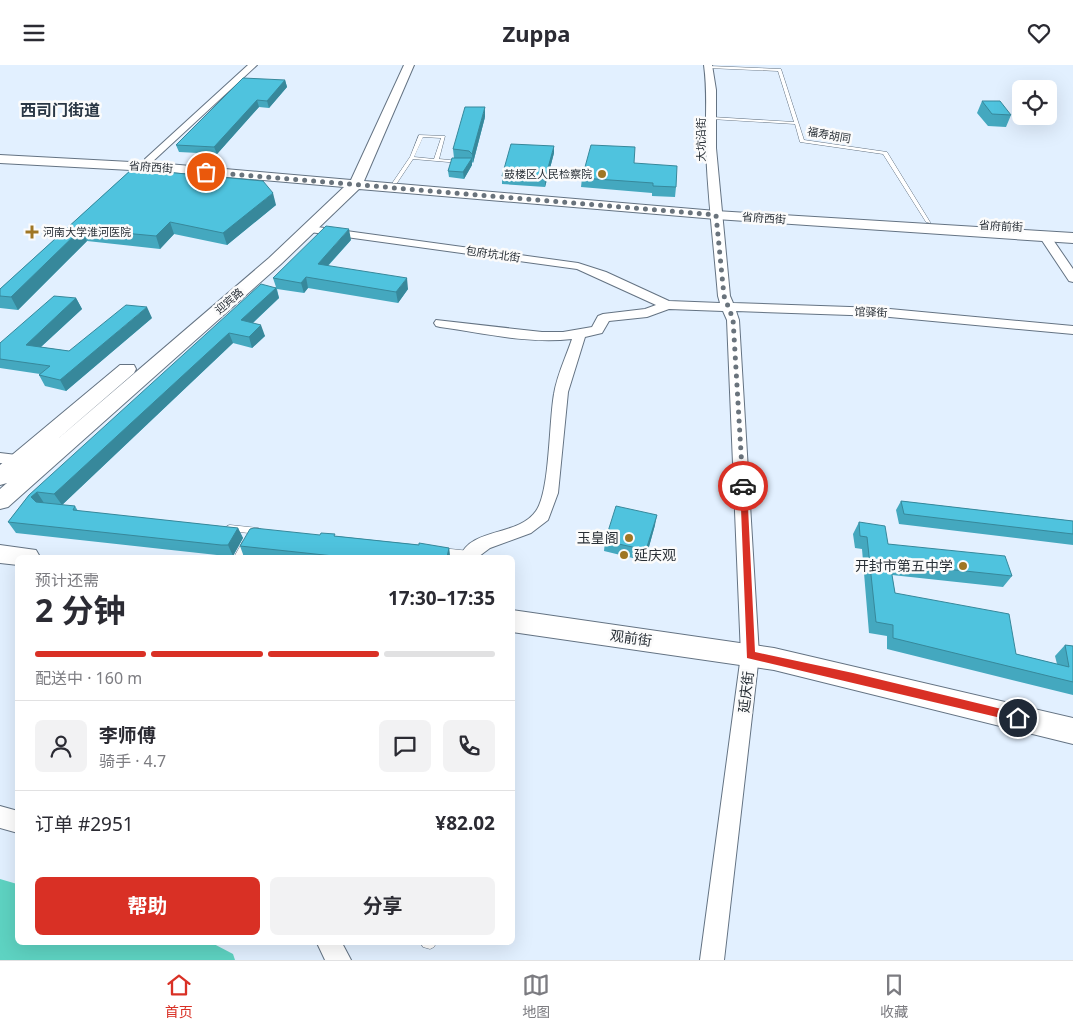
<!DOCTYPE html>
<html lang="zh">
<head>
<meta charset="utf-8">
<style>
  :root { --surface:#fff; --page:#f2f2f3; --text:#2b2b33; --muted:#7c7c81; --line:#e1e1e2; --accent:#d93025 }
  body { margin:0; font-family:"Noto Sans","Noto Sans SC",sans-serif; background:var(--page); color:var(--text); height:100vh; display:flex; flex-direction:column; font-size:19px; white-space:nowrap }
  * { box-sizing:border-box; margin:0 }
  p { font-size:16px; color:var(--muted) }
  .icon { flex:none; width:28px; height:28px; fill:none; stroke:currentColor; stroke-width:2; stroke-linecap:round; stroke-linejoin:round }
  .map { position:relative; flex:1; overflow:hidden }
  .panel { position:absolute; left:15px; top:490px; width:500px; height:390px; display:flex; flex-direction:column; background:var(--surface); border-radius:8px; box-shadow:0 5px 20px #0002 }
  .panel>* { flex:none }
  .controls { position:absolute; left:1012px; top:15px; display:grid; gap:10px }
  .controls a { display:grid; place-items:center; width:45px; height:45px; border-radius:8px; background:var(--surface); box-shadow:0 5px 20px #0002; font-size:25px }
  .pin { position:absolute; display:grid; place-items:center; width:42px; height:42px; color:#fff; margin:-21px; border:2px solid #fff; border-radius:50%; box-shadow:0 1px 5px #0007 }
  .courier { position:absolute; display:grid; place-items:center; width:50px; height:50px; margin:-25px; border:4px solid #d93025; border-radius:50%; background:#fff; color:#222; box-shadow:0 1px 6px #0007 }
  .head em { font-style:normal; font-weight:700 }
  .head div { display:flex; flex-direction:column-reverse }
  .head { display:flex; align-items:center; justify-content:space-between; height:85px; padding:0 20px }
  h1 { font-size:32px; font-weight:700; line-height:38px }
  .bar { display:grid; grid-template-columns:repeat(4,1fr); gap:8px 5px; align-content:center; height:60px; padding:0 20px }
  .bar i { height:6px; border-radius:4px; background:var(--line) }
  .bar .active { background:var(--accent) }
  .bar p { grid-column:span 4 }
  .line { display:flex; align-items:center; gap:12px; padding:0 20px; border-top:1px solid var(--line) }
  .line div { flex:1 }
  .round { display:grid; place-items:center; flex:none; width:52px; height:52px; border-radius:8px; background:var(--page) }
  .button { display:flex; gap:10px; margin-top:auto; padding:10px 20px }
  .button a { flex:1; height:58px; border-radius:8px; background:var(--accent); color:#fff; font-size:20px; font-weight:700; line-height:58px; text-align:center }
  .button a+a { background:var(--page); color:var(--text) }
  header { display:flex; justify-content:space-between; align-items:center; height:65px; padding:0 20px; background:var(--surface); font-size:22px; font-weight:700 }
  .dock { display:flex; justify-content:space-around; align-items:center; height:70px; border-top:1px solid var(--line); background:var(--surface); font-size:14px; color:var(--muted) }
  .dock a { display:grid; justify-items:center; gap:2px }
  .dock .active { color:var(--accent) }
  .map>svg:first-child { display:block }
</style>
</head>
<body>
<header><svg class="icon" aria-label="menu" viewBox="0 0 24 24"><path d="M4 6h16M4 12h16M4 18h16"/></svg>Zuppa<svg class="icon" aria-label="heart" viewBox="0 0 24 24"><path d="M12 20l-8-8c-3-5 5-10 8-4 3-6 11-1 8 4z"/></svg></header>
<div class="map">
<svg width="1073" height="895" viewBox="0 0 1073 895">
  <rect width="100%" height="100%" fill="#e2f0ff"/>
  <path fill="#5ed3c2" d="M0,814l17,5 1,59h194l21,11 2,6h-235z"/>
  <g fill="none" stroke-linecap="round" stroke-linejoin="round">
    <defs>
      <path id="lane" d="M709,1l72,3 23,71 83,12 43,70v1l-4,-1 -43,-68 -83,-12 -5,-18 -84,-5 -1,-1 2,-1 82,5 -16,-51 -70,-3z
        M419,70l26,1 -6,23 21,2 2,1 -2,1 -47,-4 -16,24h-4v-1l17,-25zM423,72l18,1 -7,21 -20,-2z
        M230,460l28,3 3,1 1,2 -1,2 -3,1 -28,-3 -3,-1 -1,-2 1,-2z
        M246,475l3,1 1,2 -8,14h-8l9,-16z
        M441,483l29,3 3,1 1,2 -1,2 -3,1 -29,-3 -3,-1 -1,-2 1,-2z
        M421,878h15l-2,4 -4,2 -7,-2z"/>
      <path id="street" d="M248,0h9l-106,98h-6v-4z
        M704,0h8l4,25v58l14,148 3,7 146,5 194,18v8l-194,-18 -143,-5 3,9 20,335 -35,305h-24l41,-305 -14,-335 -4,-9 -54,-2 -22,8 -38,4 -7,12 -17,4 -17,55 -10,101 -10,27 -17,13 -41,15 -12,9h-18c11,-30 58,-20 76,-46 14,-19 13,-90 18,-117 3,-19 12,-37 18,-55 -44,5 -89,-6 -132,-12l-4,-1 -2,-3 2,-3 106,12h21l29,-5 6,-11 5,-2 42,-5 11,-4 -79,-36 -267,-37 -5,-3 5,-3 268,37 28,9 63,29 51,2 -2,-7c-4,-49 -10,-97 -12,-146 -1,-29 2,-56 -2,-85z
        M1045,168l4,1 24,35v13l-4,-1 -30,-45z
        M0,388l25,3 3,4 -3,4 -25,-1z
        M0,741l18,5v22l-18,-5z
        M317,878h25l9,17h-26z"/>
      <path id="secondary" d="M404,0h10l-50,116 352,30 357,22v10l-357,-24 -357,-30 -78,75 -273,243 -8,2v-20l7,-6 -7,2v-20l120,-100h14l2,4 -2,4 -81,70 216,-185 75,-71 -176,-15 -168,-9v-8l168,9 183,16z
        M0,480l36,5 4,7h-22v8l-18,-2z
        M512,545l262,38 299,70v26l-299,-74 -262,-38z"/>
    </defs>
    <use href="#lane" stroke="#647383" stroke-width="1"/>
    <use href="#street" stroke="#647383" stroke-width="2"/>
    <use href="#secondary" stroke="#647383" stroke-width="2"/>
    <use href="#lane" fill="#fff" fill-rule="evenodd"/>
    <use href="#street" fill="#fff" fill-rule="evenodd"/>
    <use href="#secondary" fill="#fff" fill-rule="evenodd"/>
  </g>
  <path fill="#44a8bf" d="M285,15l2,7 -18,21 -10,-1 -42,47 -38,-2 -3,-7z
    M982,36l29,14 -5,12 -18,-1 -11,-13z
    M485,52l-12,46 -1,-1v3l-8,14 -15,-2 -1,-6 6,-13 -1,-9z
    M554,88l-9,34 -43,-3v-8z
    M634,98l42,24 -1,10 -23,-1v-3l-71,-6 1,-9z
    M132,104l144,36 -49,40 -53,-11 -14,15 -73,-8 -69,69 -18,-2v-19z
    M351,175l-23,26 80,23 -10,14 -90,-15 -4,5 -27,-4 2,9 -26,25 12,13 -13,12 -19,-5 -171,162 13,1 3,5 160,17 5,10 -10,18h-7l-210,-23 -8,-11 21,-27 247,-208 -3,-9z
    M76,233l6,11 -41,38 28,4 83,-33 -86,73 -21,-5 -6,-11 1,-1 -40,-6v-25z
    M901,436l172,20v24l-174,-21 -3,-14z
    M859,457l29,22 124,32 -9,11 -111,-12 3,18 121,61 41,10 -2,-8 10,-11 8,1v49l-186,-46v-13l-18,-3 -7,-84 -7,-1 -2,-14z
    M655,460l-10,36 -41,-10 1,-10z
    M336,471l113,12 1,9h-206l-4,-11z"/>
  <path fill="#37889b" d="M285,15l2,7 -18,21 -2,-7z
    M257,35l2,7 -42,47 -3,-7z
    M485,42v10l-12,46 -1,-9z
    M554,81v7l-9,34v-8z
    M472,93v7l-8,14 -1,-7z
    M273,128l3,12 -49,40 -4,-12z
    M170,157l4,12 -14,15 -4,-13z
    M81,164l6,12 -69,69 -7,-13z
    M349,164l2,11 -31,34 -2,-10z
    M306,212l2,11 -4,5 -3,-10z
    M407,213l1,11 -10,14 -2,-11z
    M276,223l3,10 -35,33 -3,-11z
    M76,233l6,11 -50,46 -6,-10z
    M147,242l5,11 -86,73 -6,-11z
    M261,260l4,11 -13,12 -3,-11z
    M229,268l4,10 -171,162 -8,-11z
    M37,427l7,11 -6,5 -7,-11z
    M657,450l-2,10 -10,36 1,-11z
    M238,463l5,10 -10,18 -5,-11z
    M449,483l1,9h-3z"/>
  <path fill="#4fc3de" stroke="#37889b" d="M243,13l42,2 -18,21 -10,-1 -43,47 -38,-2z
    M982,36h18l11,14 -19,-1z
    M465,42h20l-13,47 -3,-3 -16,-2z
    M511,79l43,2 -9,33 -43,-3z
    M591,80l44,2 -1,16 43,3 -1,21 -23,-1v-3l-71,-5z
    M452,93h20l-9,14 -15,-1z
    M132,104l131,12 10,12 -50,40 -53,-11 -14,14 -75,-7 -70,68 -11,-1v-7z
    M326,161l23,3 -31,35 89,14 -11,14 -90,-15 -5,6 -28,-5z
    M261,219l15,4 -35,32 20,5 -12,12 -20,-4 -175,161 -17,-2 -6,5 5,5 39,4 -2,4 165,18 -10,17h-7l-213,-23 21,-27z
    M54,231l22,2 -50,47 43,6 57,-46 21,2 -87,73 -21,-5 11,-9 -50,-7v-16z
    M901,436l172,20v13l-169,-20z
    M616,441l41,9 -11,35 -41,-9z
    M859,457l26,4 3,18 117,12 7,20 -122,-13 5,30 114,21 7,40 53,13 -4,-22 8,1v36l-180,-44v-13l-17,-3 -9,-85 -7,-1z
    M254,463l66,7 1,-2 14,1 -1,2 85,9v-2l30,5 -2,9h-104l-103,-11 10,-17z"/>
  <path fill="#d93025" d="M740,419l7,2 8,166 98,21 165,40 3,1v7l-3,1 -271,-64z"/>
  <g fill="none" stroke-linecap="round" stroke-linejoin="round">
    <path stroke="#69737c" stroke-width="5" stroke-dasharray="0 9" d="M206,107l510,43 8,81 9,23 10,167"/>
  </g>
  <g fill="#9f7624" stroke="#fbfbfb" stroke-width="2">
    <circle cx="602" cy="109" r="5"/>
    <path d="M29.5 159.5h5v5h5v5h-5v5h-5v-5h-5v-5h5z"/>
    <circle cx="629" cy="473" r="5"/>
    <circle cx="624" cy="490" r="5"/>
    <circle cx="963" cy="501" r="5"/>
  </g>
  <g text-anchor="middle" stroke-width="5" stroke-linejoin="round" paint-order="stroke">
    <g font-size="11" fill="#282f36" stroke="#fbfbfb">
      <text transform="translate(829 70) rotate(10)" y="4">福寿胡同</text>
      <text transform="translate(701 75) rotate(-90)" y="4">大坑沿街</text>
      <text transform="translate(151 102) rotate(4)" y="4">省府西街</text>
      <text transform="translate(764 153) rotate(4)" y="4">省府西街</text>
      <text transform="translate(1001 161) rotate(3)" y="4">省府前街</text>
      <text transform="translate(493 189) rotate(8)" y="4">包府坑北街</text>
      <text transform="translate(229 236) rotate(-41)" y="4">迎宾路</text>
      <text transform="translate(871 247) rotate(3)" y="4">馆驿街</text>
    </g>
    <g font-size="11" fill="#282f36" stroke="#fbfbfb" text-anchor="end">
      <text x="592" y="113">鼓楼区人民检察院</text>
      <text x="43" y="171" text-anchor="start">河南大学淮河医院</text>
    </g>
    <g font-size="14" fill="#282f36" stroke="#fbfbfb" text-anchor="end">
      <text x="619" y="478">玉皇阁</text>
      <text x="634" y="495" text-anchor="start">延庆观</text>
      <text x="953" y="506">开封市第五中学</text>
    </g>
    <g font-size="14" fill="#282f36" stroke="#fbfbfb">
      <text transform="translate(631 573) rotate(8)" y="5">观前街</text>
      <text transform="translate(746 627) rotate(-83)" y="5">延庆街</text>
    </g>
    <g font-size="16" font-weight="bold" fill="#2a3745" stroke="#fbfbfb">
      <text x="60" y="51">西司门街道</text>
    </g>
  </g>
</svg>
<div class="controls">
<a><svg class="icon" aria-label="locate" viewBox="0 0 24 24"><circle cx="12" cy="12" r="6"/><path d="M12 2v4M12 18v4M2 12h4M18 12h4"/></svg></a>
</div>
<div class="pin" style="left:206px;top:107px;background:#ea580c"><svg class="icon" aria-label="bag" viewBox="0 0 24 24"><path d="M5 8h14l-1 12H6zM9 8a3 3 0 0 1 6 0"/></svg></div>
<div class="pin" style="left:1018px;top:653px;background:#1f2937"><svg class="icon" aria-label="home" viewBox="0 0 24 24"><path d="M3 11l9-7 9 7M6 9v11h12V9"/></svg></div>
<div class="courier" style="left:743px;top:421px"><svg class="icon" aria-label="car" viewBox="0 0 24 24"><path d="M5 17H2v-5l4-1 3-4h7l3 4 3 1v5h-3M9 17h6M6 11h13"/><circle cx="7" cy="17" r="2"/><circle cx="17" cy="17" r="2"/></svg></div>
<section class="panel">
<div class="head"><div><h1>2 分钟</h1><p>预计还需</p></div><em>17:30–17:35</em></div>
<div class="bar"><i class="active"></i><i class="active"></i><i class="active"></i><i></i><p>配送中 · 160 m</p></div>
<div class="line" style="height:90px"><a class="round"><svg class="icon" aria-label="person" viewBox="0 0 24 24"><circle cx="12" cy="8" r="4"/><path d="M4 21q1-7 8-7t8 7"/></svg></a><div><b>李师傅</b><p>骑手 · 4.7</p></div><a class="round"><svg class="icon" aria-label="chat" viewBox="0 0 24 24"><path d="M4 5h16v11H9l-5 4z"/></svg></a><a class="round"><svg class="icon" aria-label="phone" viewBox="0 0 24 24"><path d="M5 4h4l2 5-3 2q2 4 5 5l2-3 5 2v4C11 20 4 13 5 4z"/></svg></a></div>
<div class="line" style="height:65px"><div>订单 #2951</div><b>¥82.02</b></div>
<div class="button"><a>帮助</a><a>分享</a></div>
</section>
</div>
<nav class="dock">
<a class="active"><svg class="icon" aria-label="home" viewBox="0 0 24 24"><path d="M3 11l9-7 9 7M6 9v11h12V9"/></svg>首页</a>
<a><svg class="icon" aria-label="map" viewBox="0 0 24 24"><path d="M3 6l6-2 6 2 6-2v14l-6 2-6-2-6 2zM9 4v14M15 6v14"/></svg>地图</a>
<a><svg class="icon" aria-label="saved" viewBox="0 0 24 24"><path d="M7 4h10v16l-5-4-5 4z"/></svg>收藏</a>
</nav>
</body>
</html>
